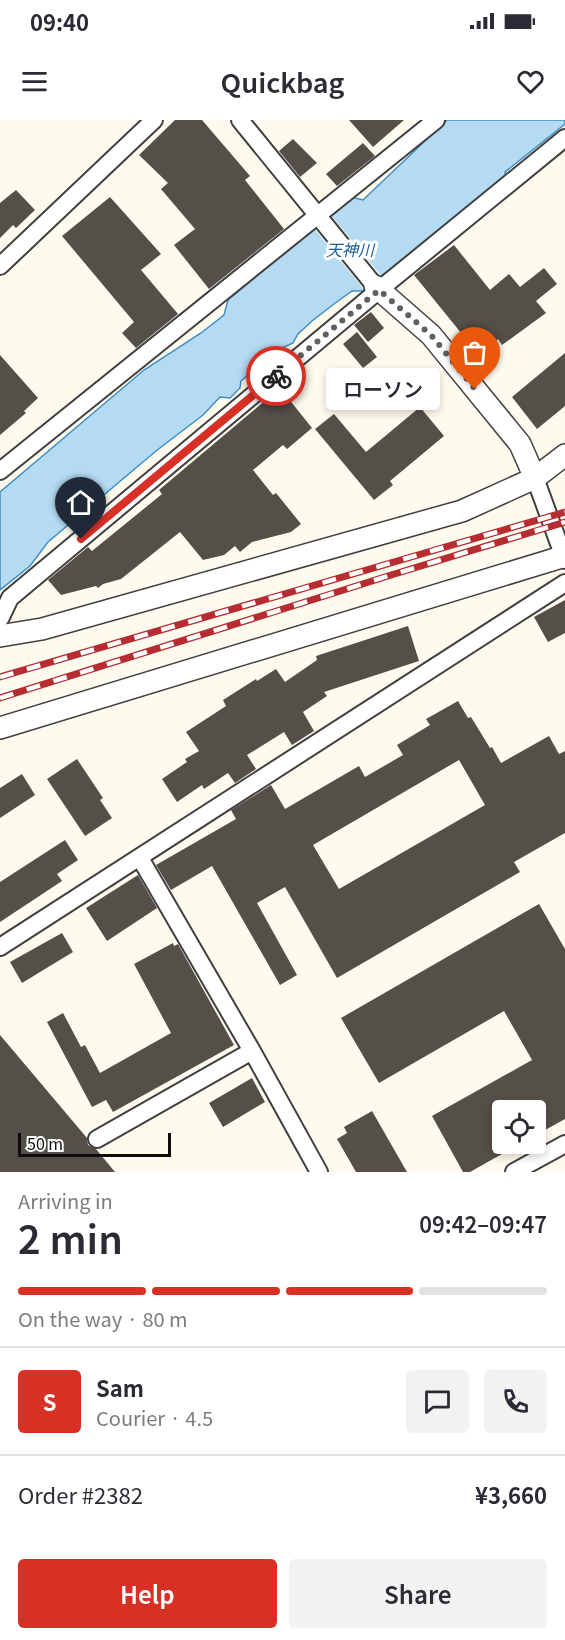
<!DOCTYPE html>
<html lang="en">
<head>
<meta charset="utf-8">
<style>
  :root { --surface:#fff; --page:#f2f2f3; --text:#2b2b33; --muted:#7c7c81; --line:#e1e1e2; --accent:#d93025 }
  body { margin:0; font-family:Georgia,"Noto Sans JP",serif; background:var(--page); color:var(--text); height:100vh; display:flex; flex-direction:column; font-size:22px; white-space:nowrap }
  * { box-sizing:border-box; margin:0 }
  p { font-size:20px; color:var(--muted) }
  .icon { flex:none; width:33px; height:33px; fill:none; stroke:currentColor; stroke-width:2; stroke-linecap:round; stroke-linejoin:round }
  .map { position:relative; height:1052px; overflow:hidden }
  .panel { display:flex; flex-direction:column; background:var(--surface); flex:1 }
  .panel>* { flex:none }
  .buttons { position:absolute; left:492px; top:980px; display:grid; gap:12px }
  .buttons a { display:grid; place-items:center; width:54px; height:54px; border-radius:6px; background:var(--surface); box-shadow:0 3px 9px #0003; font-size:30px }
  .scale { position:absolute; left:18px; bottom:15px; width:153px; box-sizing:border-box; padding-left:6px; border:3px solid #0d0d0d; border-top:0; font-size:16px; line-height:21px; white-space:nowrap; color:#0d0d0d; -webkit-text-stroke:4px #fff; paint-order:stroke }
  .pin { position:absolute; display:grid; place-items:center; width:51px; height:51px; color:#fff; margin:-62px -26px; border-radius:50% 50% 50% 0; rotate:-45deg; box-shadow:0 0 6px #0007 }
  .pin .icon { rotate:45deg }
  .courier { position:absolute; display:grid; place-items:center; width:60px; height:60px; margin:-30px; border:4px solid #d93025; border-radius:50%; background:#fff; color:#222; box-shadow:0 2px 8px #0007 }
  .bubble { position:absolute; height:42px; border-radius:6px; background:var(--surface); box-shadow:0 3px 9px #0003; font-size:20px; font-weight:600; line-height:42px; text-align:center }
  .overview em { font-style:normal; font-weight:600 }
  .overview div { display:flex; flex-direction:column-reverse }
  .overview { display:flex; align-items:center; justify-content:space-between; height:102px; padding:0 18px }
  h1 { font-size:39px; font-weight:600; line-height:45px }
  .bar { display:grid; grid-template-columns:repeat(4,1fr); gap:9px 6px; align-content:center; height:72px; padding:0 18px }
  .bar i { height:8px; border-radius:4px; background:var(--line) }
  .bar .current { background:var(--accent) }
  .bar p { grid-column:span 4 }
  .line { display:flex; align-items:center; gap:15px; padding:0 18px; border-top:2px solid var(--line) }
  .line div { flex:1 }
  .round { display:grid; place-items:center; flex:none; width:63px; height:63px; border-radius:6px; background:var(--page) }
  .cta { display:flex; gap:12px; margin-top:auto; padding:12px 18px }
  .cta a { flex:1; height:69px; border-radius:6px; background:var(--accent); color:#fff; font-size:24px; font-weight:600; line-height:69px; text-align:center }
  .cta a+a { background:var(--page); color:var(--text) }
  .status { display:flex; justify-content:space-between; align-items:center; height:42px; padding:0 30px; background:var(--surface); direction:ltr }
  .status svg { height:16px; fill:currentColor }
  header { display:flex; justify-content:space-between; align-items:center; height:78px; padding:0 18px; background:var(--surface); font-size:27px; font-weight:600 }
  .map>svg:first-child { display:block }
</style>
</head>
<body>
<div class="status"><b>09:40</b><svg viewBox="0 0 49 12"><path d="M0 12V9h3v3zM5 12V6h3v6zM10 12V3h3v9zM15 12V0h3v12zM26 1h20v11H26zM47 4h2v5h-2z"/></svg></div>
<header><svg class="icon" aria-label="menu" viewBox="0 0 24 24"><path d="M4 6h16M4 12h16M4 18h16"/></svg>Quickbag<svg class="icon" aria-label="heart" viewBox="0 0 24 24"><path d="M12 20l-8-8c-3-5 5-10 8-4 3-6 11-1 8 4z"/></svg></header>
<div class="map">
<svg width="565" height="1052" viewBox="0 0 565 1052">
  <rect width="100%" height="100%" fill="#fefbee"/>
  <path fill="#b5dbf3" stroke="#408ec6" stroke-width="1.5" d="M447,0h118v4l-60,48 1,4 -143,115h-11l-18,13 -22,17 -14,13 -5,9 -13,6 -39,32 -1,7 -10,10 -10,-1 -17,18 -47,36 -108,91 -18,24 -30,24v-98l144,-122 57,-37 23,-18 4,-15 123,-103 12,3z"/>
  <path fill="#fefbee" d="M330,94l53,64 -17,14 -53,-65z"/>
  <path fill="#554f4a" fill-rule="evenodd" d="M175,0h27l48,56 -5,4 39,49 -75,60 -35,-44 21,-16 -34,-40 7,-6 -29,-28z
    M349,0h55l-31,27z
    M293,19l24,24 -17,14 -21,-26z
    M363,23l12,13 -38,30 -11,-12z
    M16,70l19,20 -19,18 -3,-3 -13,13v-35z
    M110,77l51,57 -20,16 37,44 -42,34 -14,-15 12,-11 -72,-86z
    M454,125l36,45 19,-16 11,13 24,-19 13,16 -21,17 10,12 -44,32 -4,-6 -19,16 -65,-80z
    M371,192l13,16 -16,14 -14,-17z
    M357,212l20,25 -14,11 -20,-24z
    M565,233v53l-28,23 -25,-32z
    M0,235l38,43 -14,13 2,2 -26,22z
    M280,268l32,40 -25,21 -4,-4 -30,25 20,25 3,-2 25,31 -10,8 -39,10 -12,10 -5,-6 -11,9 -21,5 -23,-28 -59,47 -18,5 -5,4 -2,-2 -35,9 -13,-15 40,-33 4,4 70,-57 -3,-4z
    M420,287l24,29 -54,45 3,4 -19,15 -59,-71 19,-15 32,38z
    M565,480v33l-17,9 -14,-25z
    M408,506l11,35 -95,31 3,4 -24,16 11,19 -22,14 -8,-13 -37,23 9,14 -21,14 -7,-10 -24,16 -2,-4 -25,17 -15,-23 25,-17 -2,-3 14,-8 -13,-19 40,-26 -3,-6 33,-21 1,2 19,-12 9,13 32,-22 -1,-4z
    M458,581l10,17 3,-1 19,31 2,-1 9,16 48,-27 10,18 6,-3v82l-51,29 6,10 -183,106 -52,-91 -28,16 40,72 -17,10 -68,-119 -41,24 -15,-25 80,-46 -5,-9 40,-25 14,24 74,-43 6,11 38,-22 -6,-10 33,-20 -4,-6zM459,640l26,45 -146,84 -26,-44z
    M77,639l26,39 -3,2 12,18 -27,18 -38,-57z
    M22,654l13,21 -35,23v-30z
    M65,720l13,20 -21,14 5,7 -62,41v-40z
    M138,755l19,33 -50,33 -21,-33z
    M539,784l26,45v170l-29,16v-25h-34v44l-32,18h-7l-31,-56 100,-56 -28,-49 -125,72 -38,-65z
    M62,813l11,19 -51,31 -12,-21z
    M173,823l1,3 4,-2 56,101 -121,67 -7,-12 -14,7 -45,-85 16,-9 18,34 4,-2 15,28 71,-40 -37,-69z
    M0,915l87,103 1,7 8,4 19,23h-115z
    M252,958l13,24 -42,25 -14,-24z
    M372,991l35,61h-51l-19,-33 10,-6 -3,-6z"/>
  <g fill="none" stroke-linecap="round" stroke-linejoin="round">
    <defs>
      <path id="minor" d="M240,0l135,166
        M0,146l154,-146
        M0,351l436,-351
        M535,358l30,82
        M0,499l10,-21 369,-308 186,-152
        M140,738l112,193 67,121
        M0,827l565,-364
        M97,1019l155,-88
        M514,1052l51,-28"/>
      <path id="tertiary" d="M375,166l56,49 89,109 15,34
        M0,516l42,-7 420,-118 73,-33 30,-23
        M0,608l565,-172"/>
    </defs>
    <use href="#minor" stroke="#404040" stroke-width="20"/>
    <use href="#tertiary" stroke="#404040" stroke-width="24"/>
    <use href="#minor" stroke="#fff" stroke-width="16"/>
    <use href="#tertiary" stroke="#fff" stroke-width="21"/>
    <defs>
      <path id="rail" d="M0,557l565,-165
        M0,578l388,-122 177,-54"/>
    </defs>
    <use href="#rail" stroke="#b62c30" stroke-width="7"/>
    <use href="#rail" stroke="#fff" stroke-width="4.5" stroke-dasharray="14" stroke-linecap="butt"/>
  </g>
  <g fill="none" stroke-linecap="round" stroke-linejoin="round">
    <path stroke="#61605c" stroke-width="6" stroke-dasharray="0 10.8" d="M276,256l103,-86 52,45 44,54"/>
    <path stroke="#d93025" stroke-width="8" d="M81,419l195,-163"/>
  </g>
  <g text-anchor="middle" stroke-width="6" stroke-linejoin="round" paint-order="stroke">
    <g font-size="16" font-style="italic" fill="#1d6099" stroke="#fff">
      <text x="350" y="136">天神川</text>
    </g>
  </g>
</svg>
<div class="buttons">
<a><svg class="icon" aria-label="locate" viewBox="0 0 24 24"><circle cx="12" cy="12" r="6"/><path d="M12 2v4M12 18v4M2 12h4M18 12h4"/></svg></a>
</div>
<div class="scale">50 m</div>
<div class="pin" style="left:475px;top:269px;background:#ea580c"><svg class="icon" aria-label="bag" viewBox="0 0 24 24"><path d="M5 8h14l-1 12H6zM9 8a3 3 0 0 1 6 0"/></svg></div>
<div class="pin" style="left:81px;top:419px;background:#1f2937"><svg class="icon" aria-label="home" viewBox="0 0 24 24"><path d="M3 11l9-7 9 7M6 9v11h12V9"/></svg></div>
<div class="courier" style="left:276px;top:256px"><svg class="icon" aria-label="bike" viewBox="0 0 24 24"><circle cx="6" cy="16" r="4"/><circle cx="18" cy="16" r="4"/><path d="M6 16l4-8h5l3 8M10 8l3 8H6M13 5h3"/></svg></div>
<div class="bubble" style="left:326px;top:248px;width:114px">ローソン</div>
</div>
<section class="panel">
<div class="overview"><div><h1>2 min</h1><p>Arriving in</p></div><em>09:42–09:47</em></div>
<div class="bar"><i class="current"></i><i class="current"></i><i class="current"></i><i></i><p>On the way · 80 m</p></div>
<div class="line" style="height:108px"><b class="round" style="background:var(--accent);color:#fff">S</b><div><b>Sam</b><p>Courier · 4.5</p></div><a class="round"><svg class="icon" aria-label="chat" viewBox="0 0 24 24"><path d="M4 5h16v11H9l-5 4z"/></svg></a><a class="round"><svg class="icon" aria-label="phone" viewBox="0 0 24 24"><path d="M5 4h4l2 5-3 2q2 4 5 5l2-3 5 2v4C11 20 4 13 5 4z"/></svg></a></div>
<div class="line" style="height:78px"><div>Order #2382</div><b>¥3,660</b></div>
<div class="cta"><a>Help</a><a>Share</a></div>
</section>
</body>
</html>
